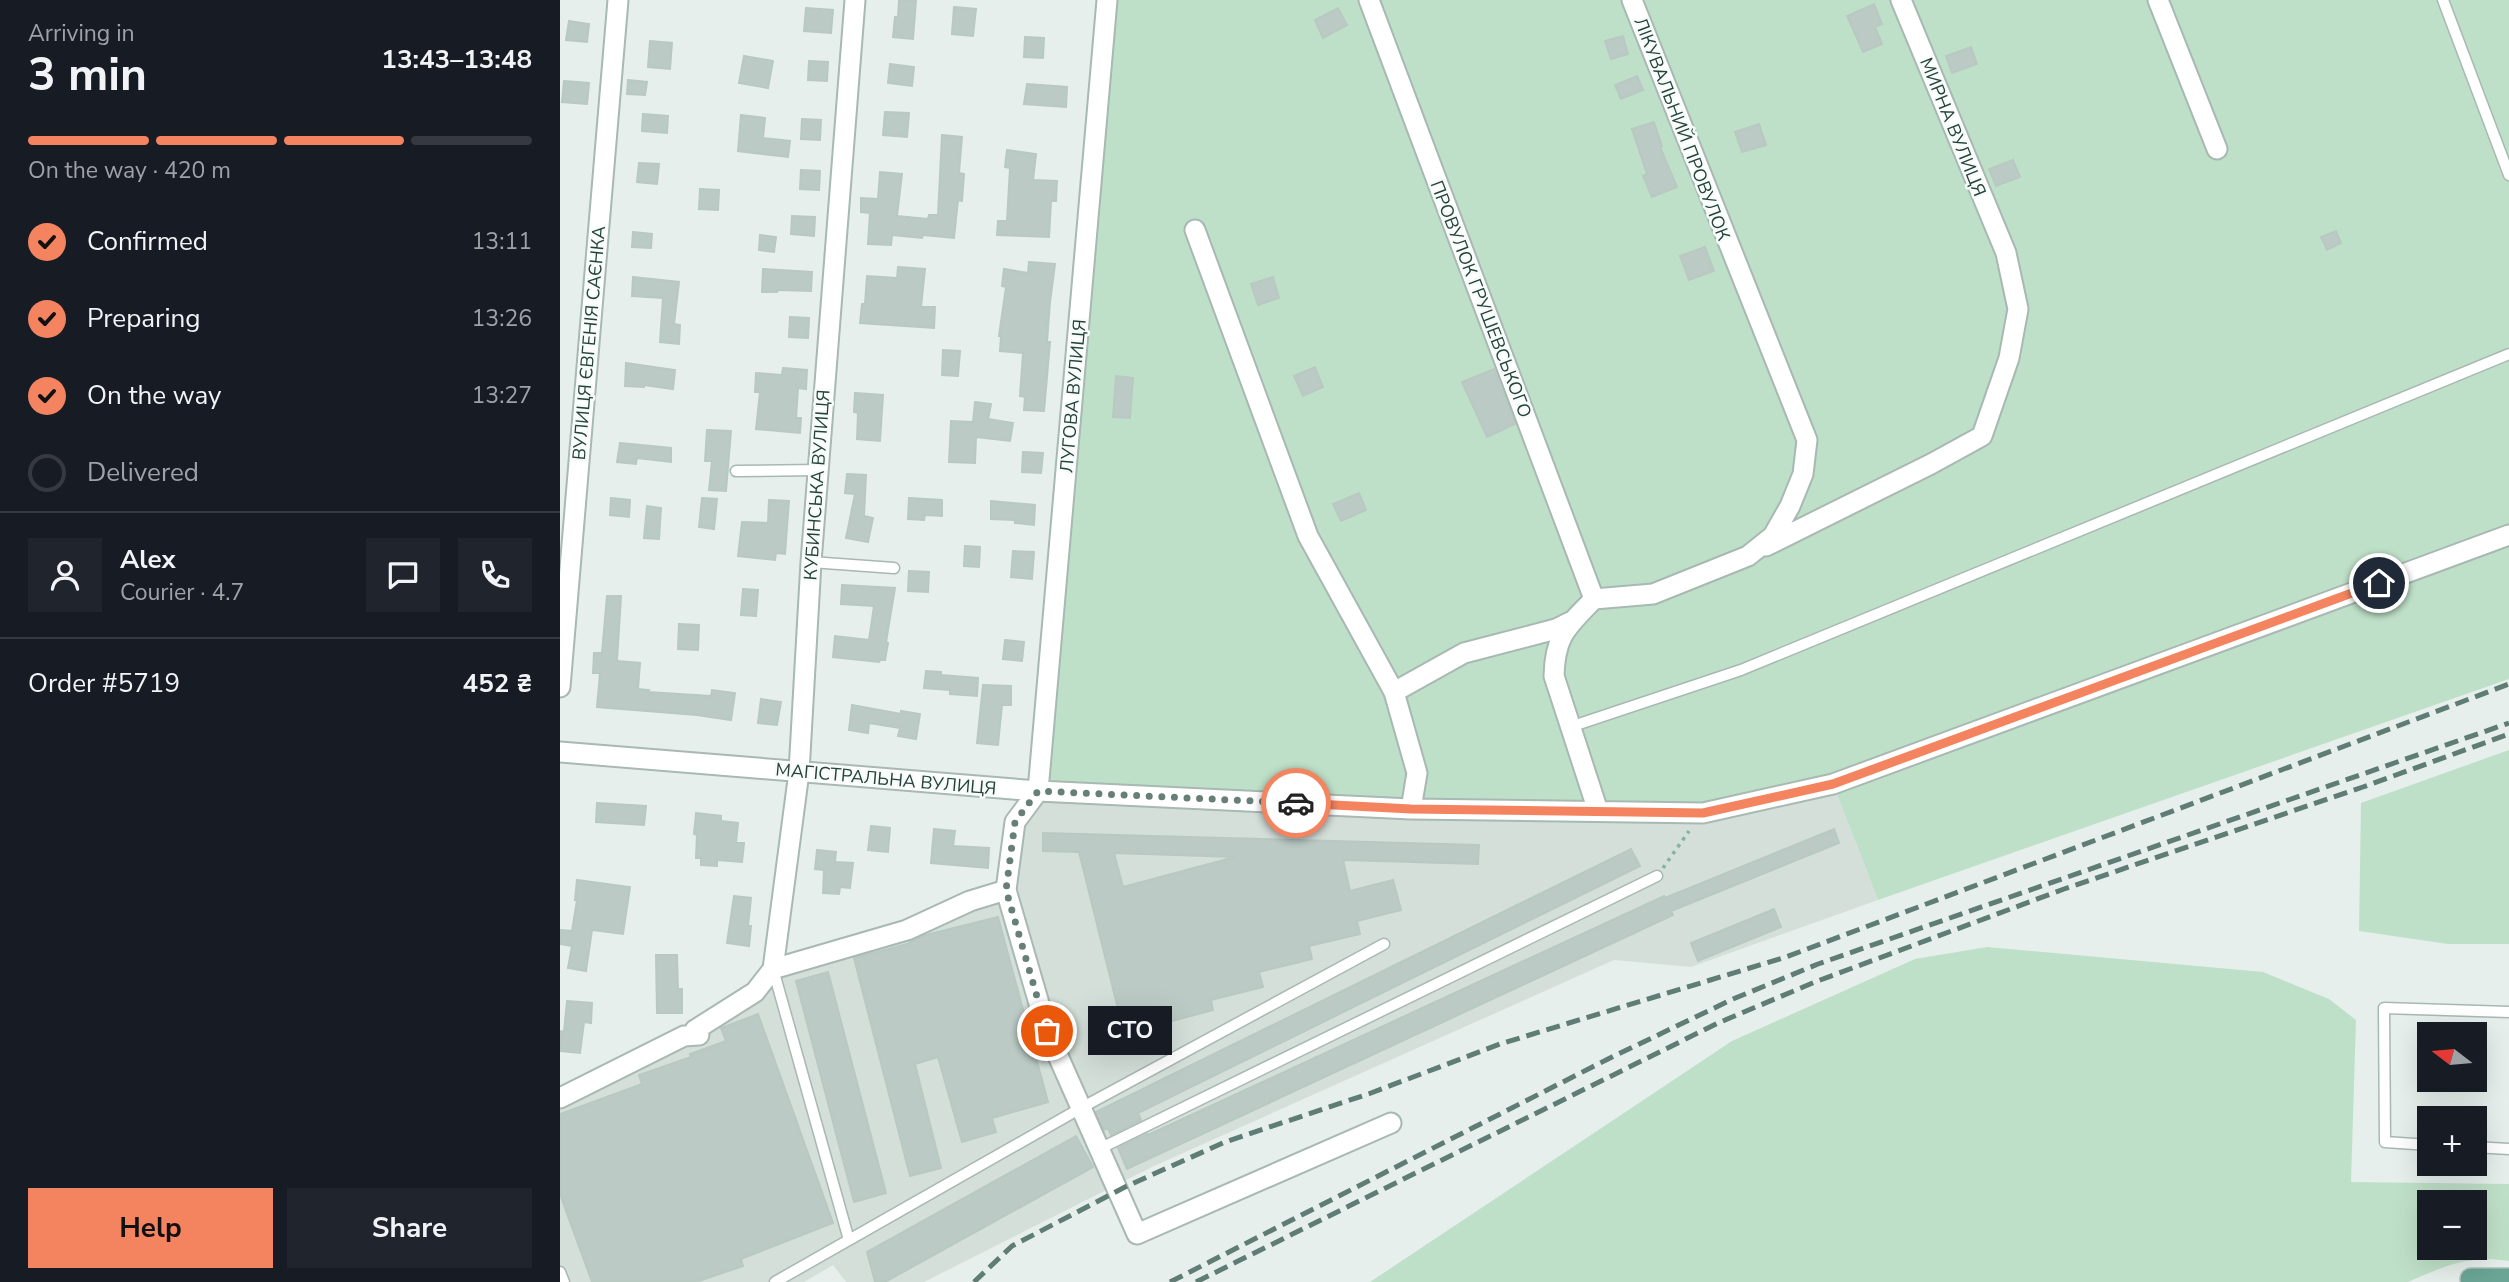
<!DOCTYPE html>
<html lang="en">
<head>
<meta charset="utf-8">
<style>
  :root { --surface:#171b24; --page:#20242c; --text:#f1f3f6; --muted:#9ea1a6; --line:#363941; --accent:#f4845f }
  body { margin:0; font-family:"Nunito Sans",sans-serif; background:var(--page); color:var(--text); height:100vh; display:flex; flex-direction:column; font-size:26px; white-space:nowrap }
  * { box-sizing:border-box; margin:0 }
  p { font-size:23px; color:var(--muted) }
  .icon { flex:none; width:38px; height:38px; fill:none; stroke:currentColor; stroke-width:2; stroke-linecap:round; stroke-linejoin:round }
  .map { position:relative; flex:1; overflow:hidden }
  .sheet { display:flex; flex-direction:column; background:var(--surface); width:560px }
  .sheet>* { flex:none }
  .needle { width:46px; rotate:286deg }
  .controls { position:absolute; left:1857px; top:1022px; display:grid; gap:14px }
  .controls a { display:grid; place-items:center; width:70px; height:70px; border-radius:0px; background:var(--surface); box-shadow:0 7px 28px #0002; font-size:35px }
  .pin { position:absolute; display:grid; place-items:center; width:60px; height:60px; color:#fff; margin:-30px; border:4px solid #fff; border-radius:50%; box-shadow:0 2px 7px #0007 }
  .courier { position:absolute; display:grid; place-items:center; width:70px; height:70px; margin:-35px; border:5px solid #f4845f; border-radius:50%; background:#fff; color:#222; box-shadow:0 2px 9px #0007 }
  .bubble { position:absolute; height:49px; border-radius:0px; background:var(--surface); box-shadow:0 7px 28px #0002; font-size:23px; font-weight:700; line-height:49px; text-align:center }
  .summary em { font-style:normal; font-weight:700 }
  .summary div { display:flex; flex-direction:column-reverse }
  .summary { display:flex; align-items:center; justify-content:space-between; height:119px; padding:0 28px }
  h1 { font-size:46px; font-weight:700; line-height:52px }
  .bar { display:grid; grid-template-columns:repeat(4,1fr); gap:10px 7px; align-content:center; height:84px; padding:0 28px }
  .bar i { height:9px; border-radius:5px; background:var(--line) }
  .bar .active { background:var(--accent) }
  .bar p { grid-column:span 4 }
  .line { display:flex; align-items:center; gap:18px; padding:0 28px; border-top:2px solid var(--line) }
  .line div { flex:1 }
  .round { display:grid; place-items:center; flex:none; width:74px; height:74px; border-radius:0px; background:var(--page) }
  ol { padding:0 28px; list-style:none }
  li { display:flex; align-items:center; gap:21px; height:77px }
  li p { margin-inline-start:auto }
  li .icon { padding:7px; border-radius:50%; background:var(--accent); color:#111; stroke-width:4 }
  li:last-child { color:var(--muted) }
  li i { width:38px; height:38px; border:4px solid var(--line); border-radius:50% }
  .cta { display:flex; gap:14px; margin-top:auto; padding:14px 28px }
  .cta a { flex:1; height:80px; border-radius:0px; background:var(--accent); color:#111; font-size:28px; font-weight:700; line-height:80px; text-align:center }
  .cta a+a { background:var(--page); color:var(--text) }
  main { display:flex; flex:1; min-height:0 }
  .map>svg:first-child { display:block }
</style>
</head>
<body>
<main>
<section class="sheet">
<div class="summary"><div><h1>3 min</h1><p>Arriving in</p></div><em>13:43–13:48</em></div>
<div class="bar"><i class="active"></i><i class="active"></i><i class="active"></i><i></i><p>On the way · 420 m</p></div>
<ol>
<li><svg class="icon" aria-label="check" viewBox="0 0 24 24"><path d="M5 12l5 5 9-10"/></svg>Confirmed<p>13:11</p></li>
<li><svg class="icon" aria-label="check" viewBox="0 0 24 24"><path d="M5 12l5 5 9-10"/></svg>Preparing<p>13:26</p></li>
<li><svg class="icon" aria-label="check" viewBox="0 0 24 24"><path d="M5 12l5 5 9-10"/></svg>On the way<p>13:27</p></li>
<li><i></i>Delivered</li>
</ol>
<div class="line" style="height:126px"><a class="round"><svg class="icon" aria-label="person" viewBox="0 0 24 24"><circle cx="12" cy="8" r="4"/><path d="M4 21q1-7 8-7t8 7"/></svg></a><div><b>Alex</b><p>Courier · 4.7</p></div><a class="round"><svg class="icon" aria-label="chat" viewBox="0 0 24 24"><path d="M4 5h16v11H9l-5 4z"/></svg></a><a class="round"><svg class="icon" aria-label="phone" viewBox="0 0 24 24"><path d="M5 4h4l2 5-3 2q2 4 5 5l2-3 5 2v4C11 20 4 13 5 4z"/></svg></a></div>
<div class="line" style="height:91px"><div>Order #5719</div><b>452 ₴</b></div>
<div class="cta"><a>Help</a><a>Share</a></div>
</section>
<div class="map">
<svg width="1949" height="1282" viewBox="0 0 1949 1282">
  <rect width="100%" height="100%" fill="#e6efeb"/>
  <path fill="#d4dfda" d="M1273,784l45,116 -187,67 -77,-7 -460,206 -230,116h-78l-13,-17 -29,17h-244v-184l124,-62 89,-67 233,-79 9,-68 23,-31z"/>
  <path fill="#bfe0c8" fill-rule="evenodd" d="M547,0h1402v679l-631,221 -45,-116 -130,29 -665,-22z
    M1949,750v194h-61l-89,-13 2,-128z
    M1427,947l276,25 66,27 27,21 -5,162 158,2v77c-42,-6 -64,5 -101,21h-1038l362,-241 183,-82zM1914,1202v46h-45v-46z"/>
  <path fill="#bbcac4" stroke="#b8c9c2" stroke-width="2" fill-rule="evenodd" d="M339,0h17l-3,39 -20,-2 2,-20h3z
    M1314,4l8,20 -7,3 7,17 -19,8 -16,-36z
    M394,7l22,2 -3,27 -21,-2z
    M246,8l27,2 -2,23 -27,-2z
    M778,8l9,17 -24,13 -8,-18z
    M9,21l20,3 -2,18 -21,-2z
    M1063,36l5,18 -17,5 -6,-18z
    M465,37l19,1 -1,20 -19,-1z
    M90,41l22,2 -2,26 -22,-2z
    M1411,47l6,17 -25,9 -6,-17z
    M184,56l29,5 -5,27 -29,-5z
    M249,61l19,1 -1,19 -19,-1z
    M330,64l24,3 -2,19 -24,-3z
    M1077,76l6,14 -22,9 -6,-14z
    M68,80l19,2 -2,13 -18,-1z
    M4,81l25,2 -2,21 -25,-2z
    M467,84l40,3 -1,20 -42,-3z
    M325,112l24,1 -2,24 -24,-2z
    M83,114l25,2 -1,17 -25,-2z
    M181,115l24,3 -2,20 27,3 -2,16 -50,-6z
    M242,119l19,1 -1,20 -19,-1z
    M1094,122l8,24 -2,1 17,40 -25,10 -9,-21 4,-2 -15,-45z
    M1199,124l7,21 -24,7 -7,-20z
    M382,135l20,2 -3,36 5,1 -2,27 -4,-1 -4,38 -31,-3 -1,3 -30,-3 -1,10 -23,-1 2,-31 -9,-1v-14l17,1 2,-27 22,2 -5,42 31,3 1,-4h9z
    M447,150l29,4 -3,26 24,1 -1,20h-5l-2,36 -52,-2 1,-14h9l3,-53 -5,-1z
    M1453,160l7,17 -24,9 -7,-17z
    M79,163l20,1 -2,20 -20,-2z
    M241,170l19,1 -1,19 -19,-1z
    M140,189l19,1 -1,20 -19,-1z
    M232,216l23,1 -1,19 -23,-2z
    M1776,231l5,12 -14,7 -6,-13z
    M73,232l19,2 -1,14 -19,-1z
    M200,235l16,2 -2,15 -15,-2z
    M1145,247l9,24 -25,9 -9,-24z
    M469,262l26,2 -5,38 -3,40h3l-6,69 -20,-1 1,-13 -5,-1 3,-43 -23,-2 1,-15h-2l7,-49 -4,-1 2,-17 24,4z
    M338,267l27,2 -4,38h14l-1,21 -74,-5 2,-19h3l2,-28 30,2z
    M203,269l49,3 -1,19 -34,-1v2h-15z
    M73,277l46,5 -5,42 6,1 -1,19 -19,-2 3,-44 -31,-2z
    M713,277l6,21 -21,7 -7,-21z
    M230,317l19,1 -1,20 -19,-1z
    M383,350l17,1 -2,25 -16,-1z
    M66,363l49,7 -2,19 -29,-4v2l-19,-1z
    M755,367l8,20 -20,9 -9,-20z
    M223,368l24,2 -1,19 -8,-1 -2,30h5l-1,15 -44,-4 4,-37h-5l1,-19 26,2z
    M934,369l21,55 -28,13 -25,-55z
    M556,376l17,2 -3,40 -17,-1z
    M295,393l28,2 -3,46 -23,-2 1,-26 -4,-1z
    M415,402l16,2 -3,15 25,4 -3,18 -34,-4 -1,26 -26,-1 2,-41 22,1z
    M147,430l24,1 -5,60 -17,-1 3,-29h-7z
    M60,443l51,5v14l-34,-4 -1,6 -19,-2z
    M463,452l20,1 -2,20 -19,-1z
    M287,474l19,1 -2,41 9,2 -5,24 -22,-4 9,-44 -10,-1z
    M799,493l7,17 -25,11 -8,-17z
    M51,498l19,2 -1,17 -19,-2z
    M142,498l15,1 -3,30 -15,-2z
    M349,498l33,2v16l-17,-1 -1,5 -16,-1z
    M209,500l20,1 -4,53 -9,-1 -1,7 -37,-4 4,-34 26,1z
    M431,501l44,4 -1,20 -19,-2v-3l-24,-1z
    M87,506l14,2 -2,31 -15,-1z
    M405,546l15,1 -1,20 -15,-1z
    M453,551l21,1 -2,27 -21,-2z
    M349,571l20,1 -1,20 -20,-1z
    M282,585l53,3 -9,54 2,1 -3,17h-5l-1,2 -46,-5 2,-21 34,4 5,-34 -33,-2z
    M183,589l15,1 -2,26 -15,-1z
    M47,596h14l-4,65 23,2 -2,26 11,1 -1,2 63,4 1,-6 23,3 -4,27 -34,-5 -100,-8 3,-34h-7l1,-20h8z
    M119,624l20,1 -1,25 -20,-1z
    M445,640l19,2 -2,19 -19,-2z
    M366,671l15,1v3l37,3 -1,18 -27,-2v-4l-26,-2z
    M423,685l28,1v19h-9l-4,40 -21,-2z
    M201,699l20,3 -4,23 -19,-2z
    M292,705l49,9v-3l19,3 -4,25 -18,-3 2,-8 -31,-5 -1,10 -19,-3z
    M37,803l49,3 -2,19 -48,-3z
    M136,813l25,3v5l17,2 -2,20h8l-2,19 -25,-2v6l-16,-1v-7h-5l1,-23 -3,-1z
    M311,826l19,2 -2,24 -20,-2z
    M374,829l21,2 -2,15 36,2 -1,20 -57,-5z
    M1274,829l5,14 -168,68 2,4 -546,254 -9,-21 29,-14 1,1 516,-239 1,2z
    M483,833l436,12 -1,19 -135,-4 7,31 43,-11 8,30 -44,11 3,13 -51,12 3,13 -53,13 4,15 -52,13 2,10 -56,15 2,8 -33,8 -47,-189 -36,-1zM554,853l121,4 -112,30z
    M1071,849l9,17 -502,247 3,7 -30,15 -3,-7 -4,2 -8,-18z
    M257,850l19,2 -1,10 18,1 -3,25 -10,-1 -1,7 -16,-1 1,-23 -9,-1z
    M17,880l53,7 -7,47 -31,-4 -6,41 -18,-3 4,-22 -12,-2v-14l12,1 5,-31h-2z
    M174,896l17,2 -3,28h3l-2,20 -22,-3z
    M1214,909l7,18 -83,34 -7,-18z
    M438,917l50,185 -56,16 4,14 -34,10 -24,-85 -23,7 26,104 -31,8 -56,-218 53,-14 15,-8z
    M96,955h21l1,34h4v24h-25z
    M268,972l58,221 -32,9 -58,-221z
    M7,1001l25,2 -1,20 -7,-1 -4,31 -20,-2v-20l4,1z
    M198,1014l75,209 -92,36 2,7 -47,16h-104l-32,-88v-80l82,-30 -3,-9 52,-18 -1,-3 36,-13 -5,-13z
    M516,1136l17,31 -208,115h-10l-8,-30z"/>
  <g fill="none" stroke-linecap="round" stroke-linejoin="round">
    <defs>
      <path id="lane" d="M1883,0l66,175
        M176,471l83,-1
        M251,562l83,6
        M1010,727l171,-57 768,-316
        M213,969l76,271
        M1869,1145l-44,-3 -1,-134 125,4
        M1914,1147l35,2
        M539,1149l558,-273
        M0,1272l4,10
        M215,1282l306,-174 303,-164"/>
      <path id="street" d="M809,0l225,599
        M1598,0l59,149
        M635,230l113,306 86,156 23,81 -6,36
        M1206,546l165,-82 51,-28 27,-78 9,-49 -12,-56 -105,-253
        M0,687l58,-687
        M834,692l70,-39 92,-24 14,-7
        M0,752l478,39 373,18 292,4 130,-29 676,-249
        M478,791l69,-791
        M478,791l-23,31 -9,68 41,141 90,203 254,-111
        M1038,811l-44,-135c1,-41 13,-49 40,-77l59,-5 95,-38 25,-20 17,-30 13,-32 4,-34 -175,-440
        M213,969l26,-197 12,-210 44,-562
        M0,1098l124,-62 15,-1 -4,-5 60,-38 18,-23 134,-39 63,-29 36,-11"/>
      <path id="primary" d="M1911,1279h38"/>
    </defs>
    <use href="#lane" stroke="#a8b8b2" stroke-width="13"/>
    <use href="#street" stroke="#a8b8b2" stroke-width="23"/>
    <use href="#primary" stroke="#c2cac8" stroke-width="24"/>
    <path stroke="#86b3a5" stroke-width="3.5" stroke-dasharray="3.5 5" stroke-linecap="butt" d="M1103,868l26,-37"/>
    <use href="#lane" stroke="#fff" stroke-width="10"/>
    <use href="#street" stroke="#fff" stroke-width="19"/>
    <use href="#primary" stroke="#6aa596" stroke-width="21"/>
    <path stroke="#5f7d75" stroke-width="5" stroke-dasharray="14 7" stroke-linecap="butt" d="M414,1282l38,-36 115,-60 98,-44 146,-49 129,-49 286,-87 723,-273
      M610,1282l438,-223 125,-60 85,-35 691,-241
      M636,1282l522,-259 97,-41 249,-93 299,-102 146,-53"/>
  </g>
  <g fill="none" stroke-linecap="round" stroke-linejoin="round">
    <path stroke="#687f78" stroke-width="7" stroke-dasharray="0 12.6" d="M487,1031l-41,-141 9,-68 23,-31 258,12"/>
    <path stroke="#f4845f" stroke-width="9" d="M736,803l115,6 292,4 130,-29 546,-201"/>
  </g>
  <g text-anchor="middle" stroke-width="5" stroke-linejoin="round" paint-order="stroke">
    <g font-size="18" fill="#24423a" stroke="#f7fbf9">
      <text transform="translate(1393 127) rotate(68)" y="6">МИРНА ВУЛИЦЯ</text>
      <text transform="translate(1122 129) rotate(69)" y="6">ЛІКУВАЛЬНИЙ ПРОВУЛОК</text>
      <text transform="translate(921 299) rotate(69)" y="6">ПРОВУЛОК ГРУШЕВСЬКОГО</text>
      <text transform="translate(29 343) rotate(-85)" y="6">ВУЛИЦЯ ЄВГЕНІЯ САЄНКА</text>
      <text transform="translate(513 396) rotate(-85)" y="6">ЛУГОВА ВУЛИЦЯ</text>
      <text transform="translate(257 485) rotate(-86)" y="6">КУБИНСЬКА ВУЛИЦЯ</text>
      <text transform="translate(326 779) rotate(5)" y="6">МАГІСТРАЛЬНА ВУЛИЦЯ</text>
    </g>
  </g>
</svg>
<div class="controls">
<a><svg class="needle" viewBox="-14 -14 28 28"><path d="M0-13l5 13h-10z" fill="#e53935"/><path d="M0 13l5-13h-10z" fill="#9ea1a6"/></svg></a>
<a>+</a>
<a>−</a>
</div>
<div class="pin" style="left:487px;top:1031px;background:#ea580c"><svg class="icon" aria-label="bag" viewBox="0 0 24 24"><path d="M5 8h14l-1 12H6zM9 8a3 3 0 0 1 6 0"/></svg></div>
<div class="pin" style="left:1819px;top:583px;background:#1f2937"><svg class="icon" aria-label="home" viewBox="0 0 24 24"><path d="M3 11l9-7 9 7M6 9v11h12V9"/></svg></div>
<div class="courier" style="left:736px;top:803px"><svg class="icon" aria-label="car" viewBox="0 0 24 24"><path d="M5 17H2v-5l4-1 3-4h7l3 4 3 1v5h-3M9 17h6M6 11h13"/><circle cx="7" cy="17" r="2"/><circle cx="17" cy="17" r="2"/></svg></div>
<div class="bubble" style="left:528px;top:1006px;width:84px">СТО</div>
</div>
</main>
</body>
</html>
